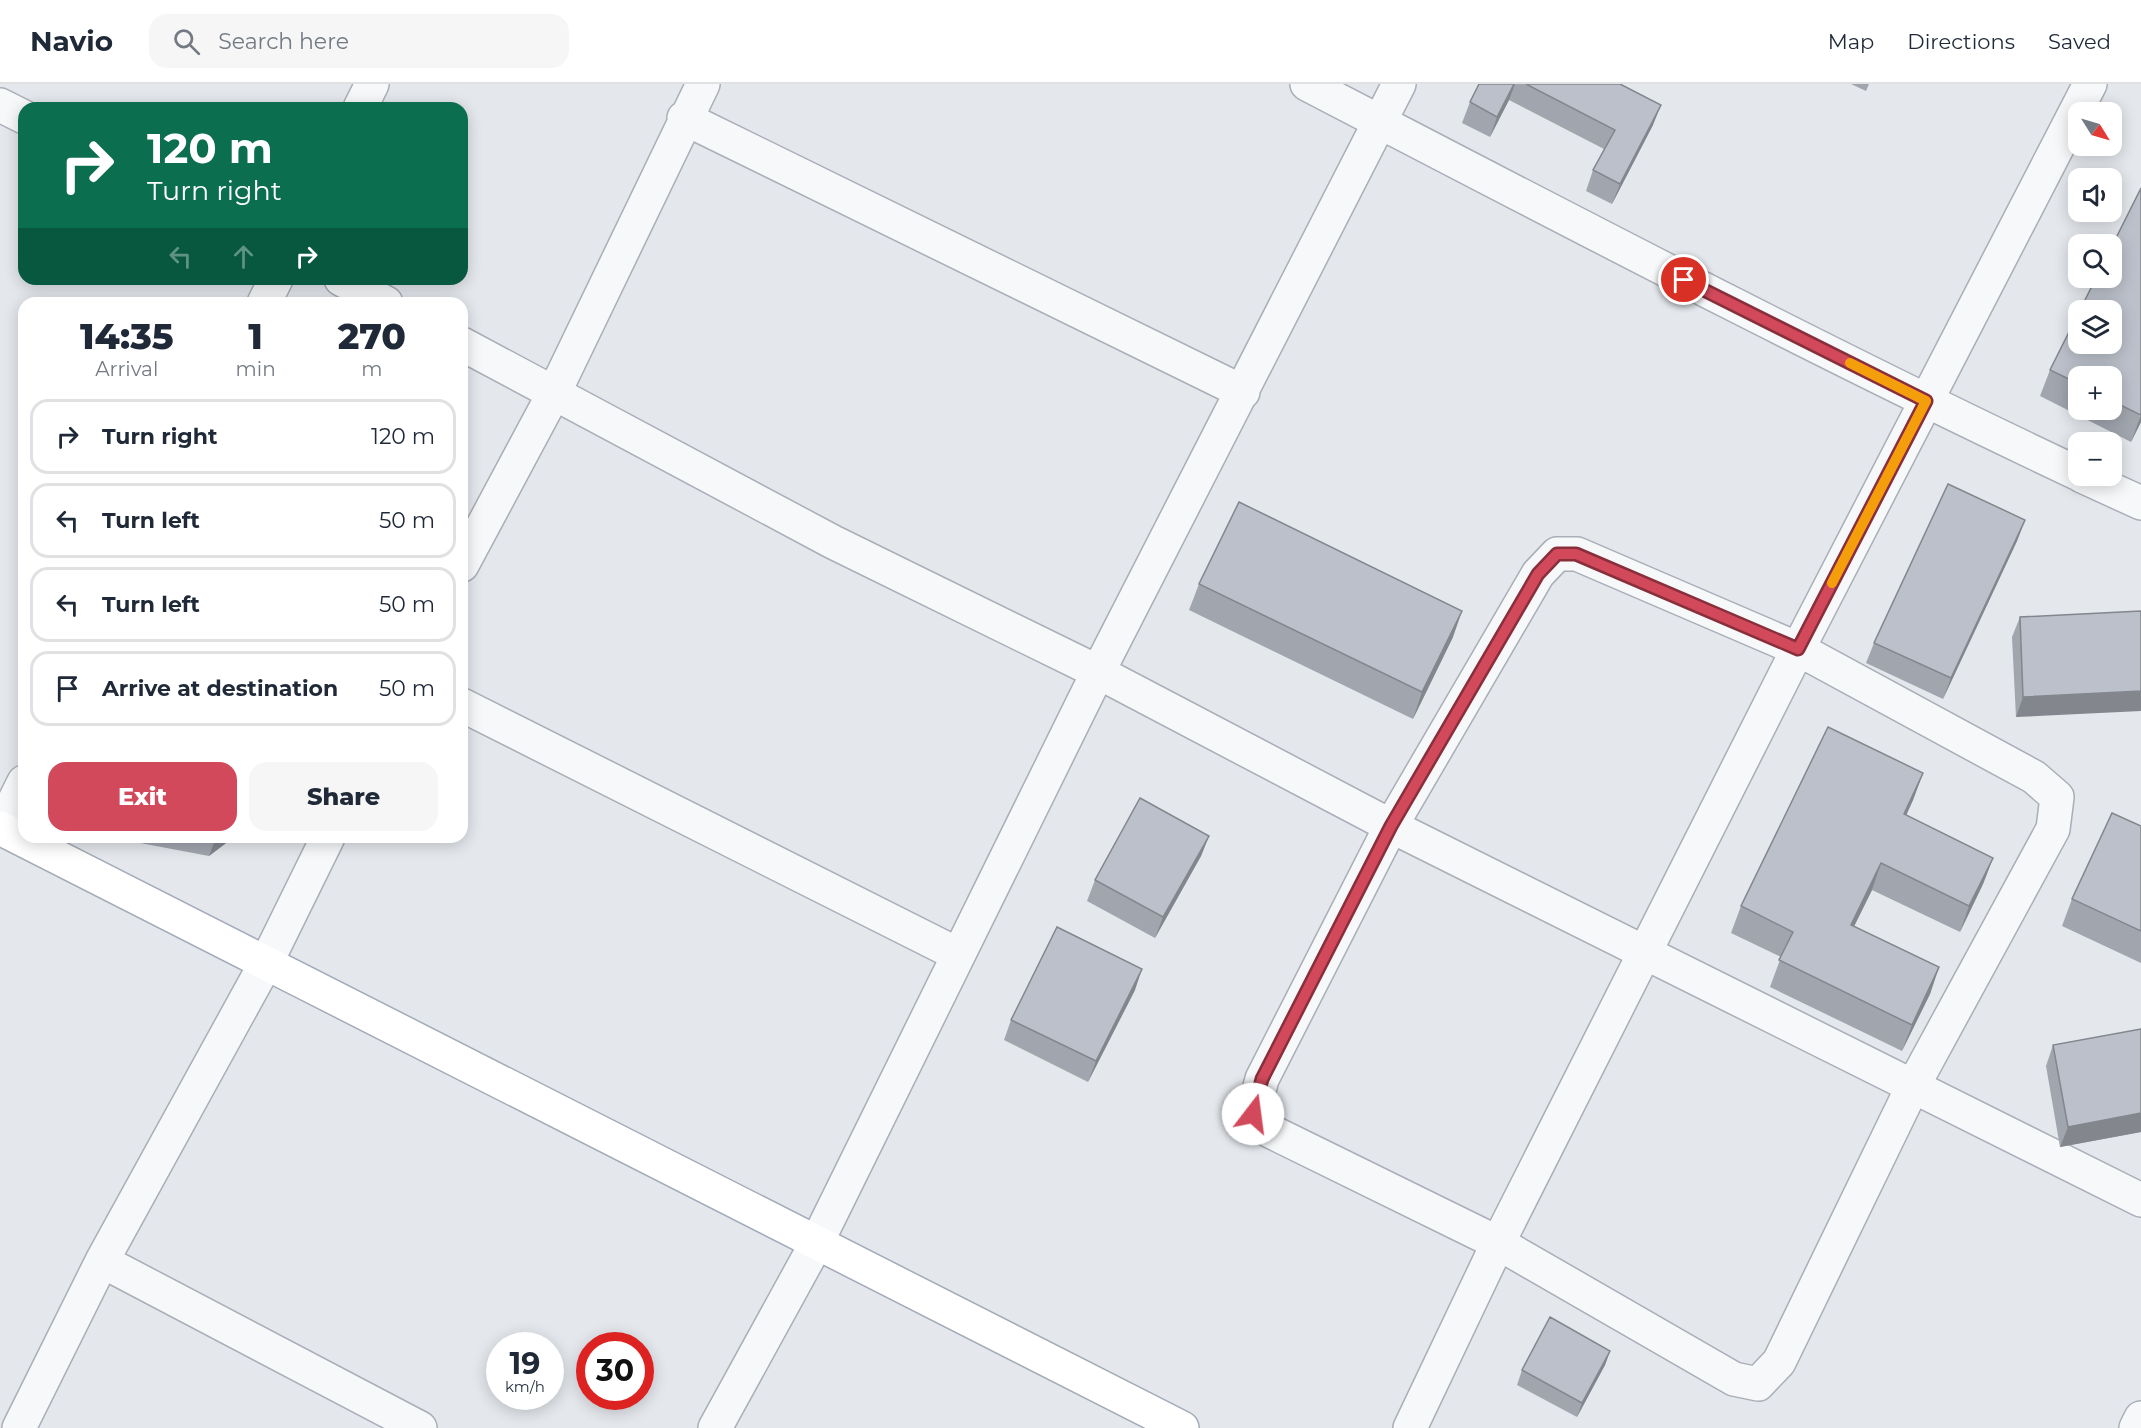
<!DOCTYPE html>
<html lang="en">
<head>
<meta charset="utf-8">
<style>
	:root { --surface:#fff; --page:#f6f6f7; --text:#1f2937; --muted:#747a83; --line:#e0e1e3; --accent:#d1495b }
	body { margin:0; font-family:Montserrat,sans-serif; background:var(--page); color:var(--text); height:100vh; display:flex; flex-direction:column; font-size:22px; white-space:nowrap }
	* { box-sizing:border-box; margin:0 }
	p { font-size:20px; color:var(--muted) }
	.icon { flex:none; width:33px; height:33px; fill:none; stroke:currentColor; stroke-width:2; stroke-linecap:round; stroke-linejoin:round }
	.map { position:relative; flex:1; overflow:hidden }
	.details { position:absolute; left:18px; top:213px; width:450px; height:546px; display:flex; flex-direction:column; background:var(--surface); border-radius:18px; box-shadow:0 3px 15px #0003 }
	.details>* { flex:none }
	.hud { position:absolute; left:18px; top:18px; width:450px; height:183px; border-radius:18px; box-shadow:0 3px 15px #0003; background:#0b6e4f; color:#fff; overflow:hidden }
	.needle { width:39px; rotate:127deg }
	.tools { position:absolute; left:2068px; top:18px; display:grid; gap:12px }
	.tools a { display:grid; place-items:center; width:54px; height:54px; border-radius:12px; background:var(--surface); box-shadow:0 3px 15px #0003; font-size:30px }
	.speed { position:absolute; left:486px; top:1248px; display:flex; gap:12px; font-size:30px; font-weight:700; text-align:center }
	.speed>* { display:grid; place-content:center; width:78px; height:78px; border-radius:50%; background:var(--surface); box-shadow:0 3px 15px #0003; line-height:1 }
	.speed small { font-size:15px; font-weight:400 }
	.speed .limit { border:9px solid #d22; background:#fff; color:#111 }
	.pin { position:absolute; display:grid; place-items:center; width:51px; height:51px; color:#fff; margin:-26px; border:3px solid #fff; border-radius:50%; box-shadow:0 2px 6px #0007 }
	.me { position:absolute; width:66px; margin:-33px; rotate:15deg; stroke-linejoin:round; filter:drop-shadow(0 0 4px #0008) }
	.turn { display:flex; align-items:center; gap:21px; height:126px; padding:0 30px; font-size:27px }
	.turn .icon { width:78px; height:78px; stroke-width:2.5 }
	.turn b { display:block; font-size:42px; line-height:51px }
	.lanes { display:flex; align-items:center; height:57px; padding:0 30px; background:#0003; justify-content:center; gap:30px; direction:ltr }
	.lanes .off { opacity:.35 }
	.eta { display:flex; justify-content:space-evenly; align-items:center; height:102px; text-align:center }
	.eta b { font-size:36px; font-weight:800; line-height:42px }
	.button { display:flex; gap:12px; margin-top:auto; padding:12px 30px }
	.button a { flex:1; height:69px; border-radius:18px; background:var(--accent); color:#fff; font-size:24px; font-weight:800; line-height:69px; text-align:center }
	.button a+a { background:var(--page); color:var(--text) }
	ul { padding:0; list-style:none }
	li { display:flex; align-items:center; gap:18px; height:75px; margin:0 12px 9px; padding:0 18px; border:3px solid var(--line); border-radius:18px }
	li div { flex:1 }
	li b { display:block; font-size:22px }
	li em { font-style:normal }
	header { display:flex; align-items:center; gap:36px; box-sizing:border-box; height:84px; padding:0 30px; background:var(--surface); border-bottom:2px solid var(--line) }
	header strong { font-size:28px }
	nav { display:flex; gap:33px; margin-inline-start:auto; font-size:21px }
	.search { width:420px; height:54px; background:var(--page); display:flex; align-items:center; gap:15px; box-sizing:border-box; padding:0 21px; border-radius:18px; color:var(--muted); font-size:22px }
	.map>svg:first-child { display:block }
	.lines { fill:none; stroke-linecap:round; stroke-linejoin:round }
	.minor-casing { stroke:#a9aeb7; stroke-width:36 }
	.tertiary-casing { stroke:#a9aeb7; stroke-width:36 }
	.primary-casing { stroke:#a3abb8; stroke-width:36 }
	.minor { stroke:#f7f8fa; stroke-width:33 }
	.tertiary { stroke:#f7f8fa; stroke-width:33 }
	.primary { stroke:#fff; stroke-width:33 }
	.wall { fill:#a1a5ae; fill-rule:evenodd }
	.shaded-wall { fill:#83868d }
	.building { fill:#bbc0ca; stroke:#83868d; stroke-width:1.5 }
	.route-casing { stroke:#882f3b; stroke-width:15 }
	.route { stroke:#d1495b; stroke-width:10 }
	.slow { stroke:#f59e0b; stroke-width:10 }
</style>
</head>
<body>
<header>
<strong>Navio</strong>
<div class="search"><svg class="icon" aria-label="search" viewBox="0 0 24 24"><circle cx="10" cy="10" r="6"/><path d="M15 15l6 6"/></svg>Search here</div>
<nav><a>Map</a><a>Directions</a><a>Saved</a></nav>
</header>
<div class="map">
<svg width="2141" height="1344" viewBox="0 0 2141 1344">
	<rect width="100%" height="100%" fill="#e4e7ec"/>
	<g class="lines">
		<g class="minor-casing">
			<path id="minor" d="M1307,0C1563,133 1818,267 2079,390
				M0,21L24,33
				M360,24L372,0
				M684,34L1243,308
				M341,195L386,219
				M264,219L276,195
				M462,260L833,458L1098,588L1391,742L2141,1116
				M2082,392L2141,419
				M1557,470H1577L1798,565L2034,693L2057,713L2053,745L1912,1004L1779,1278L1758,1300L1734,1295L1498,1159L1270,1047L1253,1030L1262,995L1391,742L1538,490Z
				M462,481L554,309L703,0
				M462,621L957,870
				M1,744L24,698
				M102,1177L420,1344
				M19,1344L102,1177L267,877L328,753
				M715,1344L816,1160L1098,588L1399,0
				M2136,1344L2141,1334"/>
		</g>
		<g class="tertiary-casing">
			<path id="tertiary" d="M1410,1344L1498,1159L1798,565L2090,0"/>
		</g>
		<g class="primary-casing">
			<path id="primary" d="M0,744L1182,1344"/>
		</g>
		<use href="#minor" class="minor"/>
		<use href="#tertiary" class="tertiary"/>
		<use href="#primary" class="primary"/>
	</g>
	<path class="wall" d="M1479,0H1620L1653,41L1612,120L1586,107L1593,86L1604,65L1509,16L1490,53L1462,39L1470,18Z
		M1851,0H1869L1866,7Z
		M2141,104V338L2131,358L2040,312L2050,286ZM2079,292H2112V326H2079Z
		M2025,436L2017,457L1943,615L1866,579L1874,559Z
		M1199,500L1453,553L1413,635L1189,526Z
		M2141,527L2016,633L2012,553L2020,533Z
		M1923,689L1913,716L1906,732L1993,774L1983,800L1960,848L1872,806L1854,842L1939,883L1930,910L1902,967L1770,903L1781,873L1731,849L1741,822Z
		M2141,742V879L2062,842L2072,815Z
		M1209,752L1201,772L1155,854L1087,817L1095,796Z
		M142,753H234L209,772L140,759Z
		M1135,906L1088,998L1004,956L1011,936Z
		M2141,945V1048L2060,1063L2046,982L2053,961Z
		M1610,1267L1605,1281L1577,1333L1517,1301L1522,1286Z"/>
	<path class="shaded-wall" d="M1514,0H1515L1509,16L1490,53L1497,33Z
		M1661,21L1653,41L1612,120L1620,100Z
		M2141,331V338L2131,358Z
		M2025,436L2017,457L1943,615L1951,594Z
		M1462,527L1453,553L1413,635L1422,608Z
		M2141,607V627L2016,633L2023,613Z
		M1923,689L1913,716L1894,757L1904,730Z
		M1209,752L1201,772L1155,854L1163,833Z
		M216,753H234L209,772Z
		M1993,774L1983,800L1960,848L1969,822Z
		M1881,779L1872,806L1842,867L1851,841Z
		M1939,883L1930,910L1902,967L1912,941Z
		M1142,885L1135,906L1088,998L1096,977Z
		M2141,1029V1048L2060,1063L2068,1043Z
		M1610,1267L1605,1281L1577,1333L1582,1319Z"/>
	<path class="building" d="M1479,0H1514L1497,33L1470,18Z
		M1526,0H1620L1661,21L1620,100L1593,86L1615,46Z
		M2141,104V331L2112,317V292H2079V300L2050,286L2079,228V260H2112V226H2080L2096,194H2112V162Z
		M1948,400L2025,436L1951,594L1874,559Z
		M1239,418L1462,527L1422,608L1199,500Z
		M2141,527V607L2023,613L2020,533Z
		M1828,643L1923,689L1904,730L1993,774L1969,822L1881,779L1851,841L1939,883L1912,941L1779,876L1793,848L1741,822Z
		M1140,714L1209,752L1163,833L1095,796Z
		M2112,729L2141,742V847L2072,815Z
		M1057,843L1142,885L1096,977L1011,936Z
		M2141,945V1029L2068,1043L2053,961Z
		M1550,1233L1610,1267L1582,1319L1522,1286Z"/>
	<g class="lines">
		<g class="route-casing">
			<path id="route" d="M1253,1030L1262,995L1391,742L1538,490L1557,470H1576L1798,565L1926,317L1684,196"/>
		</g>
		<use href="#route" class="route"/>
		<path class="slow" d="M1832,499L1926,317L1850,279"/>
	</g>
</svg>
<div class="tools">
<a><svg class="needle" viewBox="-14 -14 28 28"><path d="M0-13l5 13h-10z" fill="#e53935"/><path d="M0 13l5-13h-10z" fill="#747a83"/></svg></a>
<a><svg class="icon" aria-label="sound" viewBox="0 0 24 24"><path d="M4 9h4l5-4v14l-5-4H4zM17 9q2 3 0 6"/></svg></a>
<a><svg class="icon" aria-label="search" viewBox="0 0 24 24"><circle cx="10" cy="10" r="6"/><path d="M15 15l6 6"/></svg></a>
<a><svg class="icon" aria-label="layers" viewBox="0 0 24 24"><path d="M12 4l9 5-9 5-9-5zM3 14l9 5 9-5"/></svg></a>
<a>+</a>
<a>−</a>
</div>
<div class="speed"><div>19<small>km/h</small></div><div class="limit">30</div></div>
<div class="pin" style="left:1684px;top:196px;background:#d93025"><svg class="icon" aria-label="arrive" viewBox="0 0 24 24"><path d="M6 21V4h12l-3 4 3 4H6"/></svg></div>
<svg class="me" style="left:1253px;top:1030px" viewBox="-20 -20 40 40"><circle r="19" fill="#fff"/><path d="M0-13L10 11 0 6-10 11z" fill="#d1495b"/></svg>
<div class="hud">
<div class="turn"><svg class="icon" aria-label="right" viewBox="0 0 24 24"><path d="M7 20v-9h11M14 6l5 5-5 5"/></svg><div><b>120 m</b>Turn right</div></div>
<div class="lanes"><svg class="icon off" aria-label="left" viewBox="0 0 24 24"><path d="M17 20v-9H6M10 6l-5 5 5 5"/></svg><svg class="icon off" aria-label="ahead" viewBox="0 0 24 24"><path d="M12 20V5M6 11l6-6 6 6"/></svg><svg class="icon" aria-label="right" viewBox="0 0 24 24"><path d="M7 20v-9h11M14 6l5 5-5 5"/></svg></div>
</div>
<section class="details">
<div class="eta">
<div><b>14:35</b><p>Arrival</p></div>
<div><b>1</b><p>min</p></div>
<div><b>270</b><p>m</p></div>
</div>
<ul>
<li><svg class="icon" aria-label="right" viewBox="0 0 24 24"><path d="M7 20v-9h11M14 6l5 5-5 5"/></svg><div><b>Turn right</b></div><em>120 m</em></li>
<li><svg class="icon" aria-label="left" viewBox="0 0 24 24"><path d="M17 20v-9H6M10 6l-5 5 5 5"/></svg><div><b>Turn left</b></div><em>50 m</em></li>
<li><svg class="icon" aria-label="left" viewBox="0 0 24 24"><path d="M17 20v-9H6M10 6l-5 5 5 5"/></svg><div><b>Turn left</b></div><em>50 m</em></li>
<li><svg class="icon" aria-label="arrive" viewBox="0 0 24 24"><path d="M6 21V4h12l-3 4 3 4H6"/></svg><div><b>Arrive at destination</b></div><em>50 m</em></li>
</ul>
<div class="button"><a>Exit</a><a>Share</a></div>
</section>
</div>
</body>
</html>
